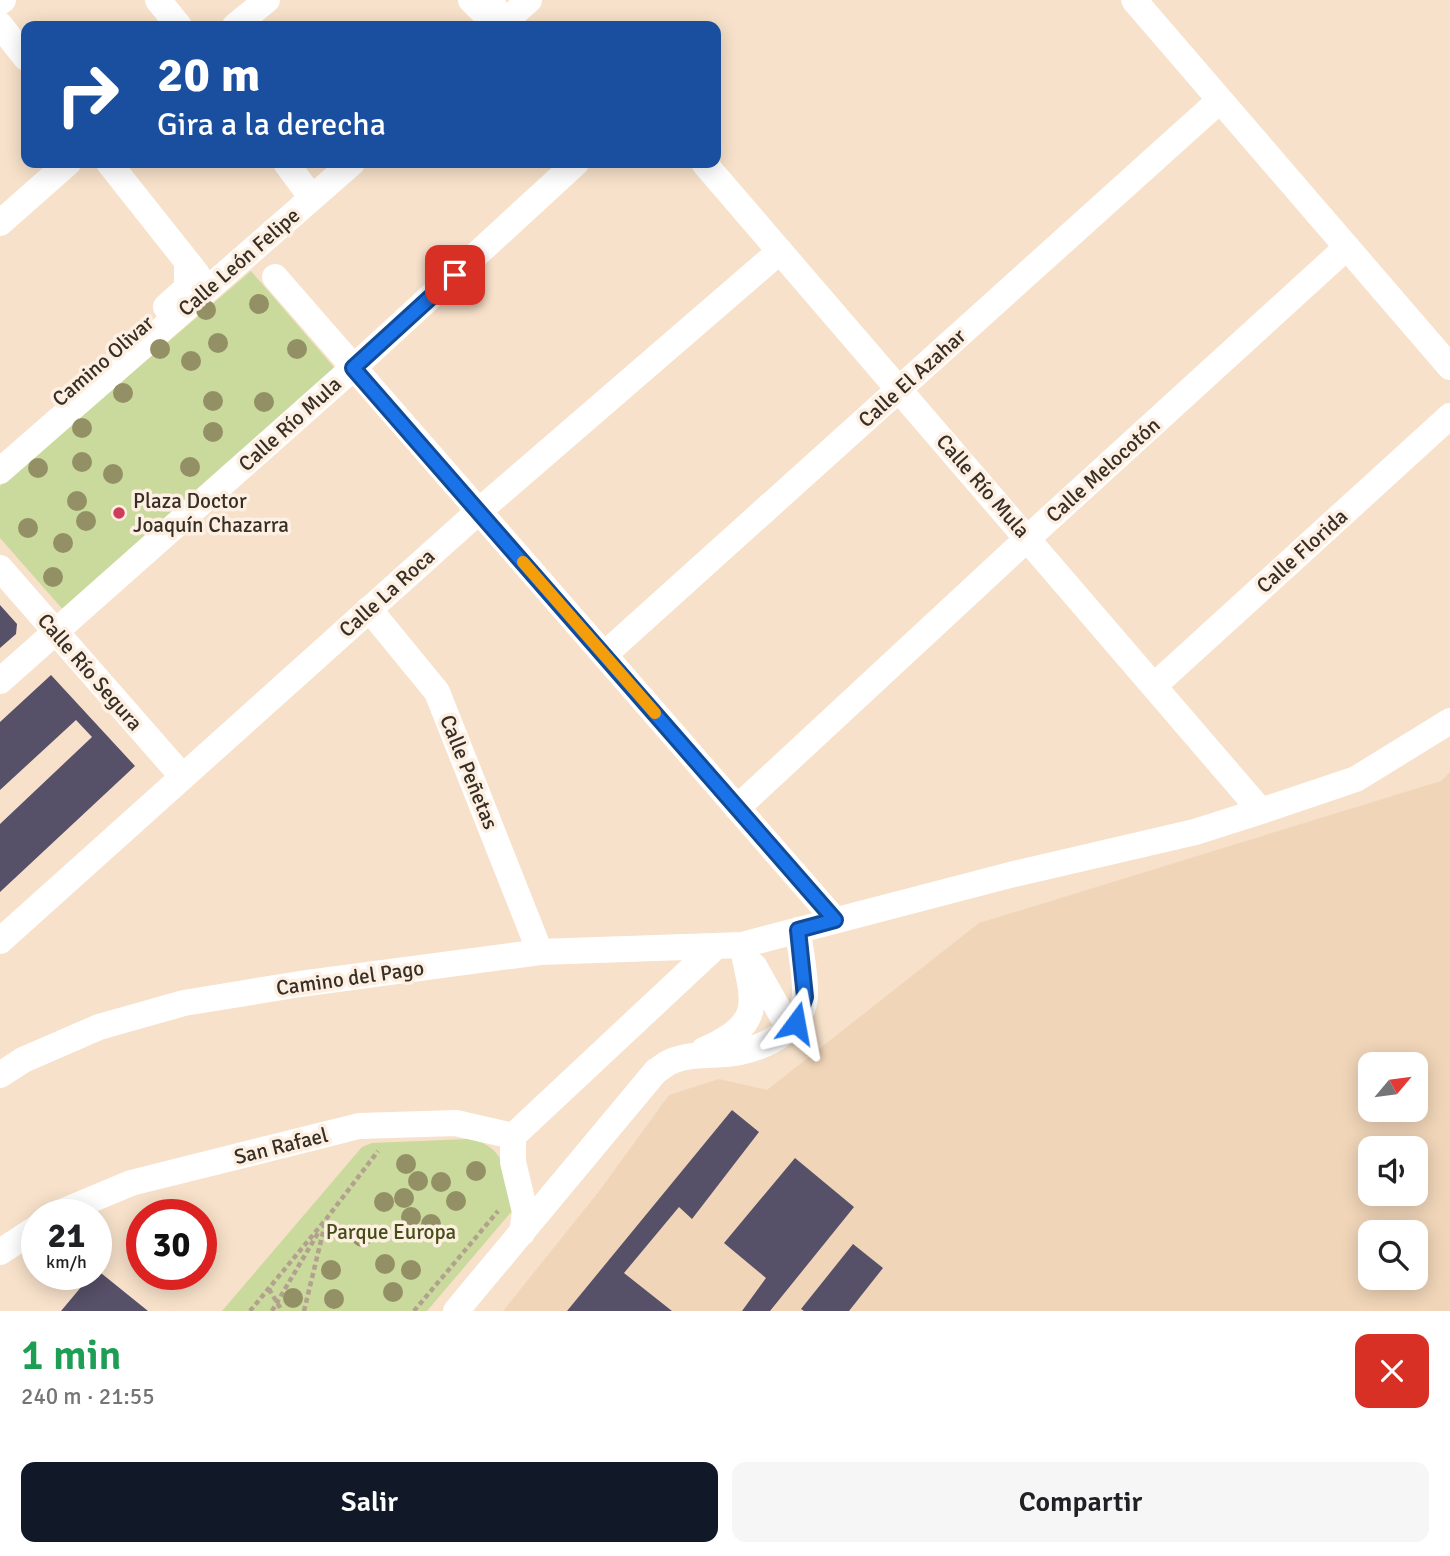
<!DOCTYPE html>
<html lang="es">
<head>
<meta charset="utf-8">
<style>
	:root { --surface:#fff; --page:#f6f6f6; --text:#202124; --muted:#757577; --accent:#111827 }
	body { margin:0; font-family:Signika,sans-serif; background:var(--page); color:var(--text); height:100vh; display:flex; flex-direction:column; font-size:26px; white-space:nowrap }
	* { box-sizing:border-box; margin:0 }
	p { font-size:23px; color:var(--muted) }
	.icon { flex:none; width:38px; height:38px; fill:none; stroke:currentColor; stroke-width:2; stroke-linecap:round; stroke-linejoin:round }
	.map { position:relative; height:1311px; overflow:hidden }
	.details { display:flex; flex-direction:column; background:var(--surface); flex:1 }
	.details>* { flex:none }
	.guide { position:absolute; left:21px; top:21px; width:700px; height:147px; border-radius:14px; box-shadow:0 4px 18px #0003; background:#1a4fa0; color:#fff; overflow:hidden }
	.needle { width:46px; rotate:61deg }
	.controls { position:absolute; left:1358px; top:1052px; display:grid; gap:14px }
	.controls a { display:grid; place-items:center; width:70px; height:70px; border-radius:14px; background:var(--surface); box-shadow:0 4px 18px #0003; font-size:35px }
	.speed { position:absolute; left:21px; top:1199px; display:flex; gap:14px; font-size:35px; font-weight:700; text-align:center }
	.speed>* { display:grid; place-content:center; width:91px; height:91px; border-radius:50%; background:var(--surface); box-shadow:0 4px 18px #0003; line-height:1 }
	.speed small { font-size:18px; font-weight:400 }
	.speed .limit { border:10px solid #d22; background:#fff; color:#111 }
	.pin { position:absolute; display:grid; place-items:center; width:60px; height:60px; color:#fff; margin:-30px; border-radius:14px; box-shadow:0 4px 10px #0006 }
	.me { position:absolute; width:77px; margin:-38px; rotate:13deg; stroke-linejoin:round; filter:drop-shadow(0 0 5px #0008) }
	.turn { display:flex; align-items:center; gap:24px; height:147px; padding:0 21px; font-size:32px }
	.turn .icon { width:91px; height:91px; stroke-width:2.5 }
	.turn b { display:block; font-size:49px; line-height:60px }
	.round { display:grid; place-items:center; flex:none; width:74px; height:74px; border-radius:14px; background:var(--page) }
	.summary { display:flex; align-items:center; justify-content:space-between; height:119px; padding:0 21px }
	h1 { font-size:42px; font-weight:600; line-height:52px; color:#1e9e55 }
	.cta { display:flex; gap:14px; margin-top:auto; padding:14px 21px }
	.cta a { flex:1; height:80px; border-radius:14px; background:var(--accent); color:#fff; font-size:28px; font-weight:600; line-height:80px; text-align:center }
	.cta a+a { background:var(--page); color:var(--text) }
	.map>svg:first-child { display:block }
	.built { fill:#f0d5b8; fill-rule:evenodd }
	.green { fill:#cad99c }
	.building { fill:#565068 }
	.lines { fill:none; stroke-linecap:round; stroke-linejoin:round }
	.path { stroke:#b2a18f; stroke-width:4.5; stroke-dasharray:5 3.5; stroke-linecap:butt }
	.street { stroke:#fff; stroke-width:26 }
	.tree { fill:#949066 }
	.route-casing { stroke:#114b97; stroke-width:18 }
	.route { stroke:#1a73e8; stroke-width:12 }
	.slow { stroke:#f59e0b; stroke-width:12 }
	.poi-dot { fill:#ce3e5a; stroke:#fdf0e2; stroke-width:2.5 }
	.labels { text-anchor:middle; dominant-baseline:central; stroke-width:7; stroke-linejoin:round; paint-order:stroke }
	.street-label { font-size:21px; fill:#372e25; stroke:#fdf0e2 }
	.poi-label { font-size:21px; fill:#372e25; stroke:#fdf0e2; text-anchor:start }
	.park-label { font-size:21px; fill:#434d15; stroke:#fdf0e2 }
</style>
</head>
<body>
<div class="map">
<svg width="1450" height="1311" viewBox="0 0 1450 1311">
	<rect width="100%" height="100%" fill="#f7e1ca"/>
	<path class="built" d="M1450,772V1311H503L600,1190L669,1095L719,1079L767,1090L979,923L1441,781ZM1370,1064H1416V1110H1370ZM1370,1148H1416V1194H1370ZM1370,1232H1416V1278H1370Z"/>
	<path class="green" d="M251,271L338,372L66,613L0,538V486Z
		M468,1139C507,1144 509,1180 512,1211L427,1311H222L362,1147L372,1143Z"/>
	<path class="building" d="M0,605L17,624L16,634L0,648Z
		M51,675L135,766L0,892V824L92,737L76,720L0,790V722Z
		M732,1110L759,1132L692,1219L679,1207L624,1273L672,1311H567Z
		M795,1158L854,1207L770,1311H742L766,1278L724,1243Z
		M853,1244L883,1268L849,1311H804L801,1309Z
		M96,1269L148,1311H61L92,1274H96Z"/>
	<g class="lines">
		<path class="path" d="M269,1289L282,1311
			M250,1311L327,1218L378,1151
			M272,1311L318,1233
			M304,1311L326,1220
			M414,1311L498,1211"/>
		<path class="street" d="M158,0L179,26
			M471,0L481,10L493,0
			M1134,0L1450,367
			M0,2L3,0
			M0,25L26,58
			M235,26L267,0
			M500,26L529,0
			M109,163L197,274
			M286,163L312,198
			M704,163L1261,811
			M0,223L68,163
			M275,277L835,920
			M166,307L187,288V262
			M0,471L352,163
			M0,568L182,776
			M369,609L437,692L540,952
			M604,655L1220,100
			M0,681L353,368L576,163
			M1155,685L1450,416
			M737,808L1028,538L1347,247
			M0,941L479,511L780,251
			M754,966L789,1028
			M704,1050C766,1023 754,1002 742,945
			M0,1075L23,1060L99,1027L184,1003L300,984L540,952L742,945L1010,875L1195,832L1261,811L1356,779L1450,721
			M57,1214L131,1183L359,1126L456,1123L513,1136
			M522,1233L525,1212L513,1162V1136L714,948
			M0,1252L37,1228
			M456,1311L656,1071C660,1069 665,1064 670,1062C691,1052 717,1057 740,1052C769,1046 803,1028 805,995C806,974 800,951 798,930"/>
	</g>
	<g class="tree">
		<circle cx="259" cy="304" r="10"/>
		<circle cx="206" cy="310" r="10"/>
		<circle cx="218" cy="343" r="10"/>
		<circle cx="160" cy="349" r="10"/>
		<circle cx="297" cy="349" r="10"/>
		<circle cx="191" cy="361" r="10"/>
		<circle cx="123" cy="393" r="10"/>
		<circle cx="213" cy="401" r="10"/>
		<circle cx="264" cy="402" r="10"/>
		<circle cx="82" cy="428" r="10"/>
		<circle cx="213" cy="432" r="10"/>
		<circle cx="82" cy="462" r="10"/>
		<circle cx="190" cy="467" r="10"/>
		<circle cx="38" cy="468" r="10"/>
		<circle cx="113" cy="474" r="10"/>
		<circle cx="77" cy="501" r="10"/>
		<circle cx="86" cy="521" r="10"/>
		<circle cx="28" cy="528" r="10"/>
		<circle cx="63" cy="543" r="10"/>
		<circle cx="53" cy="577" r="10"/>
		<circle cx="406" cy="1164" r="10"/>
		<circle cx="476" cy="1171" r="10"/>
		<circle cx="418" cy="1181" r="10"/>
		<circle cx="441" cy="1182" r="10"/>
		<circle cx="404" cy="1198" r="10"/>
		<circle cx="456" cy="1201" r="10"/>
		<circle cx="384" cy="1202" r="10"/>
		<circle cx="411" cy="1217" r="10"/>
		<circle cx="431" cy="1224" r="10"/>
		<circle cx="362" cy="1237" r="10"/>
		<circle cx="385" cy="1264" r="10"/>
		<circle cx="331" cy="1270" r="10"/>
		<circle cx="411" cy="1270" r="10"/>
		<circle cx="393" cy="1292" r="10"/>
		<circle cx="293" cy="1298" r="10"/>
		<circle cx="334" cy="1299" r="10"/>
	</g>
	<g class="lines">
		<g class="route-casing">
			<path id="route" d="M455,275L353,368L835,920L798,930L805,997L796,1023"/>
		</g>
		<use href="#route" class="route"/>
		<path class="slow" d="M523,562L655,713"/>
	</g>
	<circle class="poi-dot" cx="119" cy="513" r="7"/>
	<g class="labels">
		<g class="street-label">
			<text transform="translate(239 262) rotate(-41)">Calle León Felipe</text>
			<text transform="translate(103 361) rotate(-41)">Camino Olivar</text>
			<text transform="translate(912 378) rotate(-42)">Calle El Azahar</text>
			<text transform="translate(290 424) rotate(-42)">Calle Río Mula</text>
			<text transform="translate(1103 470) rotate(-42)">Calle Melocotón</text>
			<text transform="translate(983 486) rotate(49)">Calle Río Mula</text>
			<text transform="translate(1302 551) rotate(-42)">Calle Florida</text>
			<text transform="translate(387 593) rotate(-42)">Calle La Roca</text>
			<text transform="translate(90 672) rotate(49)">Calle Río Segura</text>
			<text transform="translate(469 772) rotate(68)">Calle Peñetas</text>
			<text transform="translate(350 978) rotate(-8)">Camino del Pago</text>
			<text transform="translate(281 1146) rotate(-14)">San Rafael</text>
		</g>
		<g class="poi-label">
			<text x="133" y="501">Plaza Doctor<tspan x="133" dy="24">Joaquín Chazarra</tspan></text>
		</g>
		<g class="park-label">
			<text x="391" y="1232">Parque Europa</text>
		</g>
	</g>
</svg>
<div class="controls">
<a><svg class="needle" viewBox="-14 -14 28 28"><path d="M0-13l5 13h-10z" fill="#e53935"/><path d="M0 13l5-13h-10z" fill="#757577"/></svg></a>
<a><svg class="icon" aria-label="sound" viewBox="0 0 24 24"><path d="M4 9h4l5-4v14l-5-4H4zM17 9q2 3 0 6"/></svg></a>
<a><svg class="icon" aria-label="search" viewBox="0 0 24 24"><circle cx="10" cy="10" r="6"/><path d="M15 15l6 6"/></svg></a>
</div>
<div class="speed"><div>21<small>km/h</small></div><div class="limit">30</div></div>
<div class="pin" style="left:455px;top:275px;background:#d93025"><svg class="icon" aria-label="arrive" viewBox="0 0 24 24"><path d="M6 21V4h12l-3 4 3 4H6"/></svg></div>
<svg class="me" style="left:796px;top:1023px" viewBox="-20 -20 40 40"><path d="M0-17L14 15 0 8-14 15z" fill="#1a73e8" stroke="#fff" stroke-width="4"/></svg>
<div class="guide">
<div class="turn"><svg class="icon" aria-label="right" viewBox="0 0 24 24"><path d="M7 20v-9h11M14 6l5 5-5 5"/></svg><div><b>20 m</b>Gira a la derecha</div></div>
</div>
</div>
<section class="details">
<div class="summary"><div><h1>1 min</h1><p>240 m · 21:55</p></div><a class="round" style="background:#d93025;color:#fff"><svg class="icon" aria-label="close" viewBox="0 0 24 24"><path d="M6 6l12 12M18 6L6 18"/></svg></a></div>
<div class="cta"><a>Salir</a><a>Compartir</a></div>
</section>
</body>
</html>
